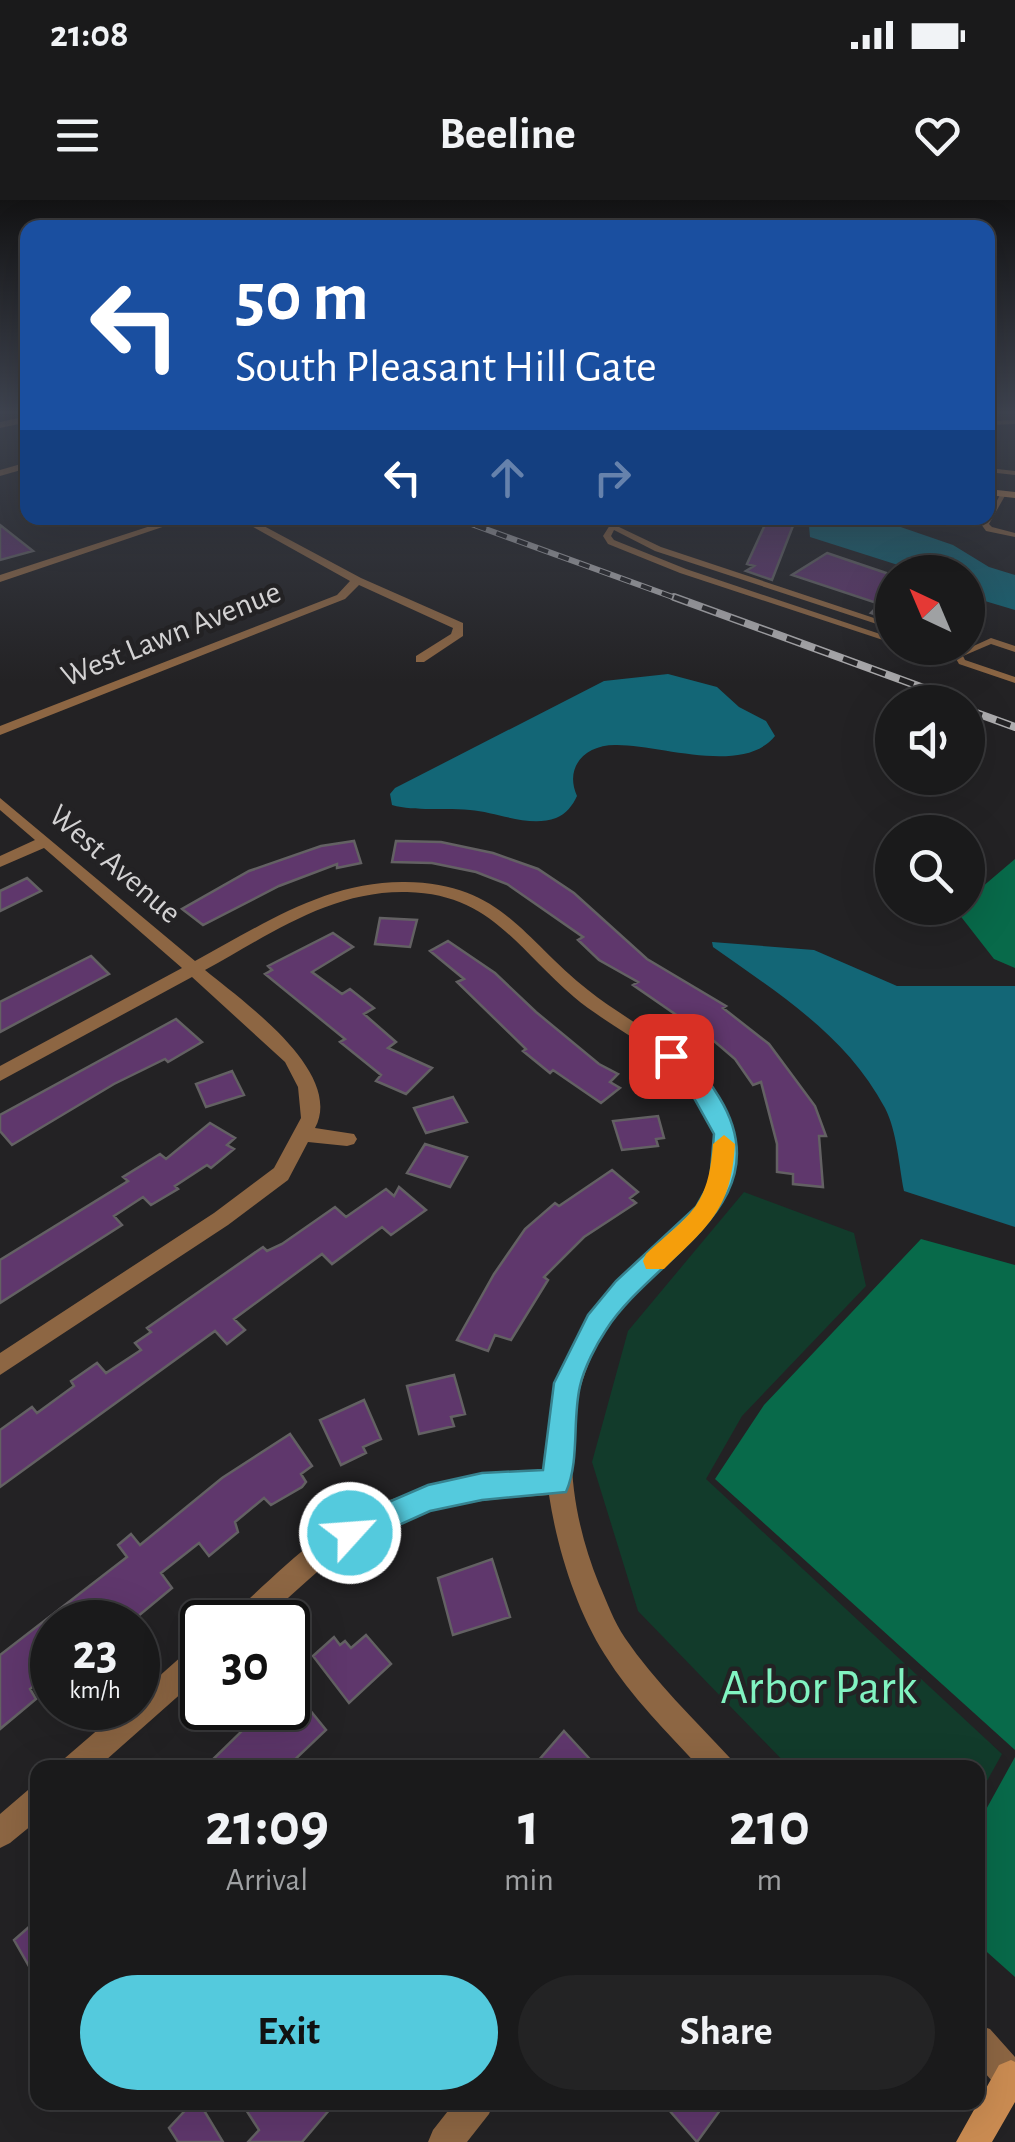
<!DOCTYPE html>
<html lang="en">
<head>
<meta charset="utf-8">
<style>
	:root { --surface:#1a1a1b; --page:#232324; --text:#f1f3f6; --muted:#9fa1a3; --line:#38383a; --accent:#54cadd }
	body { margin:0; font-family:"Alegreya Sans",sans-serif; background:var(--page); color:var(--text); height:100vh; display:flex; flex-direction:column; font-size:38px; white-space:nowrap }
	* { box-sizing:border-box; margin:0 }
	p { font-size:32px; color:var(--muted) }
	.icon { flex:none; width:55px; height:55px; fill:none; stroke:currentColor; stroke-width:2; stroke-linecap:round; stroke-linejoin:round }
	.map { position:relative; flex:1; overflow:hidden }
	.drawer { position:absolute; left:30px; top:1560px; width:955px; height:350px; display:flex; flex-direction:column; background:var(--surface); border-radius:20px; box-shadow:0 10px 40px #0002,0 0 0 2px var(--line) }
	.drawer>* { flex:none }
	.guide { position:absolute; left:20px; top:20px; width:975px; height:305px; border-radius:20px; box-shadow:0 10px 40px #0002,0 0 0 2px var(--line); background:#1a4fa0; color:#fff; overflow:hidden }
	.needle { width:65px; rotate:316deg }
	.controls { position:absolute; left:875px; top:355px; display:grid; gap:20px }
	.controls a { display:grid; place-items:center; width:110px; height:110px; border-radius:50%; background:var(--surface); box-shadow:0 10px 40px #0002,0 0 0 2px var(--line); font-size:50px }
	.speed { position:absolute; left:30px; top:1400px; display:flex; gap:20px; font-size:50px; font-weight:700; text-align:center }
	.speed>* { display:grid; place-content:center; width:130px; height:130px; border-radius:50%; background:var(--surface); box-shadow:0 10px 40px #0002,0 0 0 2px var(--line); line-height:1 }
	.speed small { font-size:25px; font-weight:400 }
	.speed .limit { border:5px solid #111; border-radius:15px; background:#fff; color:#111 }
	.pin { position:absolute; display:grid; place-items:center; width:85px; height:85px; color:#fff; margin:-42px; border-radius:20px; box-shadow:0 5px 15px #0006 }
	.me { position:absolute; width:110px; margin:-55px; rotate:64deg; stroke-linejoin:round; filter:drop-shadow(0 0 8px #0008) }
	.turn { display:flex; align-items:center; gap:35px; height:210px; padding:0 50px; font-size:45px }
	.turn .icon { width:130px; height:130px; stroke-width:2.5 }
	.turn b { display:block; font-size:70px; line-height:85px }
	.lanes { display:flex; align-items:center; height:95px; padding:0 50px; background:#0003; justify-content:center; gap:50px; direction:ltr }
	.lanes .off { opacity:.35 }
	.eta { display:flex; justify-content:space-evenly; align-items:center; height:170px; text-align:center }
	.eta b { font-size:60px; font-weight:700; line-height:70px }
	.button { display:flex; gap:20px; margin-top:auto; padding:20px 50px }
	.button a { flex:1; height:115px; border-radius:60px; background:var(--accent); color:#111; font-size:40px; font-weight:700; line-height:115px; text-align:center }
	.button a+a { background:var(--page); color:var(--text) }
	.status { display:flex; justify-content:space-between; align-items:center; height:70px; padding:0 50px; background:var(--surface); direction:ltr }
	.status svg { height:28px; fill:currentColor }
	header { display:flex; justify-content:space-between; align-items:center; height:130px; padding:0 50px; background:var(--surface); font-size:45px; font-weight:700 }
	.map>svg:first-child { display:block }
	.green { fill:#123b2b }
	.forest { fill:#086a4a }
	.water { fill:#136676 }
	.building { fill:#5f376c; stroke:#636163; stroke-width:2.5 }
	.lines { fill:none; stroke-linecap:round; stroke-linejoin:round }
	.lane { fill:#8d6643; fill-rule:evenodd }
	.street { fill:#8d6643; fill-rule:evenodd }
	.secondary { fill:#cb8c52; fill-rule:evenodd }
	.rail-far1-casing { stroke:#aeadaf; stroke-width:6 }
	.rail-casing { stroke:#aeadaf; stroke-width:8 }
	.rail-far1 { stroke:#232224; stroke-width:4; stroke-dasharray:11; stroke-linecap:butt }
	.rail { stroke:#232224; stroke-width:5; stroke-dasharray:15; stroke-linecap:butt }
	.route { fill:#54cadd; stroke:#378390; stroke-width:2.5 }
	.slow { fill:#f59e0b }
	.labels { text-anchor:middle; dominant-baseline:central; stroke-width:9; stroke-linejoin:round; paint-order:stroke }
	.far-street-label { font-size:32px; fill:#d3d2d3; stroke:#232224 }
	.near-park-label { font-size:48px; fill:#81f3c1; stroke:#232224 }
</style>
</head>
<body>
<div class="status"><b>21:08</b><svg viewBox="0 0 49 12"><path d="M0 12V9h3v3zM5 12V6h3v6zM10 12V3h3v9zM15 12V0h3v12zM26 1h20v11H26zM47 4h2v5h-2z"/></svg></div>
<header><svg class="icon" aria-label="menu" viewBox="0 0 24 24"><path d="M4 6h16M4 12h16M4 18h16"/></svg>Beeline<svg class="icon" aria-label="heart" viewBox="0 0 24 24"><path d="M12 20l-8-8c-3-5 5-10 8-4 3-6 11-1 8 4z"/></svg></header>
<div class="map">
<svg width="1015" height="1942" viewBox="0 0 1015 1942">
	<rect width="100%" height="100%" fill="#232224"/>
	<path class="green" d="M744,992L854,1033L866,1086L742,1216L706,1279L1002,1554L978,1597V1568L789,1567L638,1411L592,1262L628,1131Z"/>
	<path class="forest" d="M1015,659V768L994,759L955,709L968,708V699Z
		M921,1039L1015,1065V1550L715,1279L764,1205Z
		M1015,1557V1777L978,1744V1624Z"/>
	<path class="water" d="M819,318H888L889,323L953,345L989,367L1015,375V410L968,396V372H920L810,337L809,326Z
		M668,474L717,487L739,507L766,521L775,536C743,576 658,544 615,545C585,545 564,567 577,596C573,605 566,614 556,618C529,628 497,612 470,610C444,607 416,612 392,605L390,594L395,588L604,481Z
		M712,742L814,750L897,786H1015V1027L904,991C899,966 897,931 885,908C846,835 779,794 713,747Z"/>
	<path class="building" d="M768,318H796L772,380L746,371L754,366L747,364Z
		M0,325L33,351L0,360Z
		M827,353L892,375V420L871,413L880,404L792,375Z
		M354,641L361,663L337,668V664L279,686L203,725L182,709L249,671L321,646Z
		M396,641L441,642L493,653L538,669L574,693L647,759L726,806L723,808L769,844L815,906L826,936H819L823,987L793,984V974L777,972V944L761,882L753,885L735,859L714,841L633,785L638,782L599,760L578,740L583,737L507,684L476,672L432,663L392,662Z
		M27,678L41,691L0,711V691Z
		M380,718L417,720L410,747L375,744Z
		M333,733L353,747L312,772L342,794L350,789L374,808L364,814L396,842L388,848L432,868L406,894L376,881L381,875L340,842L345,839L265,774L272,770L268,766Z
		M448,741L495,773L536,812L599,864L618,874L610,882L620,888L601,903L553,870L550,873L523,851L526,849L457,782L464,779L430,751Z
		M91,756L109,774L0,832V802Z
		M176,819L202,842L168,862L165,859L114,884L12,945L0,931V915Z
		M232,871L244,895L206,907L196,884Z
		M453,897L467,922L426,933L414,908Z
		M658,916L664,938L656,939L658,946L622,950L613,921Z
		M210,923L235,938L227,945L234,949L211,968L207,965L175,986L178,989L151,1005L143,997L114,1016L122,1025L0,1103V1060L128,981L123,977L160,954L166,959Z
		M425,944L467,957L450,987L407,973Z
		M612,970L638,992L630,998L636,1003L584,1037L544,1077L548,1080L511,1140L495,1135L488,1151L457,1140L494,1074L525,1029L555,1003L559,1006Z
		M399,987L426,1010L391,1035L382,1027L332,1064L322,1054L234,1119L245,1130L227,1144L215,1131L0,1287V1230L32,1207L37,1213L74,1186L71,1181L97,1163L106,1173L141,1150L135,1143L151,1132L147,1128L263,1047L267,1051L282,1044L335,1007L346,1017L386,989L394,996Z
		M454,1175L465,1214L451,1217L454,1226L419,1234L407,1186Z
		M364,1200L381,1239L363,1247L366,1253L341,1265L320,1220Z
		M290,1234L312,1266L301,1274L306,1282L302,1287L271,1305L264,1298L235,1322L238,1332L209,1356L199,1343L161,1373L172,1388L131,1422H52V1471L30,1489L36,1499L0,1529V1455L127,1357L118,1345L131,1334L140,1345L222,1278Z
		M492,1359L510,1417L453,1435L438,1378Z
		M366,1435L391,1464L349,1503L313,1456L334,1437L340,1445L345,1441L351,1448Z
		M288,1483L326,1530L286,1568H204L243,1530L240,1521L255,1508H288Z
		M564,1531L598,1568H532Z
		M38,1719V1782L14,1740Z
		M193,1902H199L223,1942H178L169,1928Z
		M241,1902H336L302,1942H248L259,1930Z
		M662,1902H726L697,1942Z"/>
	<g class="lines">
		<path class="lane" d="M1015,220V224L988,225V221Z
			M988,268L1015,271V275L988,272Z
			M1001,293L1006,294L989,324L992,327L1015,333V337L986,331L981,324L988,318Z
			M626,318H635L619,327L661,347L892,424V429L655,351L614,330L611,336L614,340L686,369L892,438V443L680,373L608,344L603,336L610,325Z
			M991,438L1015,446V452L991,444L963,456L965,460L1015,477V483L959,464L954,455Z
			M905,448H935L919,454Z"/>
		<path class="street" d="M28,216V222L0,228V222Z
			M28,262V268L0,276V270Z
			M175,318H189L0,382V375Z
			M237,318H249L361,378L463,423V436L424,462H416V456L451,434L453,428L359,385L345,399L0,535V526L337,395L350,381Z
			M0,598L195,761C262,725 326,681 405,682C502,683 522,738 588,790C645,836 739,869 736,958C734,1018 672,1055 634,1094C557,1175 559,1285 599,1384C607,1402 614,1422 625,1438C655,1482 694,1519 730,1558L734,1568H700C667,1532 631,1497 605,1455C576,1409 557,1348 549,1295C486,1299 418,1305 362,1338C325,1361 294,1394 261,1422H229L233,1413C262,1388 289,1360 320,1337C386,1289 467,1277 546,1272C546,1201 568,1139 615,1085C649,1046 712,1017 716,959C722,873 627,842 574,797C517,749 491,694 407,692C331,690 269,735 205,770C241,800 345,872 315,928L354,934L357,939L354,944L347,946L308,942L288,980L228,1025L0,1175V1153L214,1013L274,968L301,918L298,887L285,862L192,777L0,881V866L182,768L44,648L0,667V656L35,640L0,610Z
			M202,1443V1475L97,1568H61L65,1558L123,1508H138V1495L192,1447Z
			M38,1586V1620L10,1643L0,1648V1614L28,1590Z
			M978,1825L990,1829L1015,1857V1892L999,1889L978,1865Z
			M455,1902H494L489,1914L467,1942H428L433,1930Z"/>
		<path class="secondary" d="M988,289L1015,292V298L988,295Z
			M1011,1860L1015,1862V1902L992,1942H956L999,1865Z"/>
		<g class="rail-far1-casing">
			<path id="rail-far1" d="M455,318L681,400"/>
		</g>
		<g class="rail-casing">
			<path id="rail" d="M674,397L962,502
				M968,510L1015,527"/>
		</g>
		<use href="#rail-far1" class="rail-far1"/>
		<use href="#rail" class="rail"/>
	</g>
	<linearGradient id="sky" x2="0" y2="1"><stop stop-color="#131314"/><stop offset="0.44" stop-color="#3f4450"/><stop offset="1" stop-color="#3f4450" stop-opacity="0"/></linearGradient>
	<rect width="1015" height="482" fill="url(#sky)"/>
	<path class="route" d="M671,849C692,855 708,879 719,897C785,1004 653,1056 606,1130C596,1145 584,1168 580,1186C572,1220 580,1260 566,1292L482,1300L430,1311L350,1347L340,1343L336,1333L340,1323L428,1285L482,1273L543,1270L554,1183L588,1115L616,1081L696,1007L710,982L714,934L684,880L661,856Z"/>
	<path class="slow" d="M724,935L735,944C731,1010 709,1025 664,1069H646L643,1061L646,1054C691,1013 708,1008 713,944Z"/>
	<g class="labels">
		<g class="far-street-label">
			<text transform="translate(171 434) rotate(-22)">West Lawn Avenue</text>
			<text transform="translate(115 664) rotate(41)">West Avenue</text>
		</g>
		<g class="near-park-label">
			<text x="819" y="1489">Arbor Park</text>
		</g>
	</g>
</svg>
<div class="controls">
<a><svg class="needle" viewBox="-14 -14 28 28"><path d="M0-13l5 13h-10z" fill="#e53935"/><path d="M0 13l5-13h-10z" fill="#9fa1a3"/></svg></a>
<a><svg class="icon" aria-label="sound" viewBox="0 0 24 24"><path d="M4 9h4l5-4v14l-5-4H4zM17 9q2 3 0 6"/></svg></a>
<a><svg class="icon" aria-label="search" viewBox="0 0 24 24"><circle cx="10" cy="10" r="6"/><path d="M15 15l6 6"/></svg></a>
</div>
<div class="speed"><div>23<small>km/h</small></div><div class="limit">30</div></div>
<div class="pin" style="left:671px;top:856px;background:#d93025"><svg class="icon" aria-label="arrive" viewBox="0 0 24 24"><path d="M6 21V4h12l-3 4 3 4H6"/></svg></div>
<svg class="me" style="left:350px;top:1333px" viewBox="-20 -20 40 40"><circle r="17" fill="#54cadd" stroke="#fff" stroke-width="3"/><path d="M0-11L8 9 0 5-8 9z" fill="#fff"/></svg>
<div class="guide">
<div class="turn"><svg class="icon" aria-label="left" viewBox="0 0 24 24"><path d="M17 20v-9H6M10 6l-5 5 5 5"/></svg><div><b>50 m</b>South Pleasant Hill Gate</div></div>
<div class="lanes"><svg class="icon" aria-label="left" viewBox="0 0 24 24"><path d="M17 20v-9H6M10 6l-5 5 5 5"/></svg><svg class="icon off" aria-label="ahead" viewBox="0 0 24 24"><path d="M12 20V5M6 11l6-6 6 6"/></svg><svg class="icon off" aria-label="right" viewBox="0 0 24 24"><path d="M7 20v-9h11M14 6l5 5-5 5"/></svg></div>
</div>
<section class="drawer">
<div class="eta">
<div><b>21:09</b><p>Arrival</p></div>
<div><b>1</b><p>min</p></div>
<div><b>210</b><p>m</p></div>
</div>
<div class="button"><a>Exit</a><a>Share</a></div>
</section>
</div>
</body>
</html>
